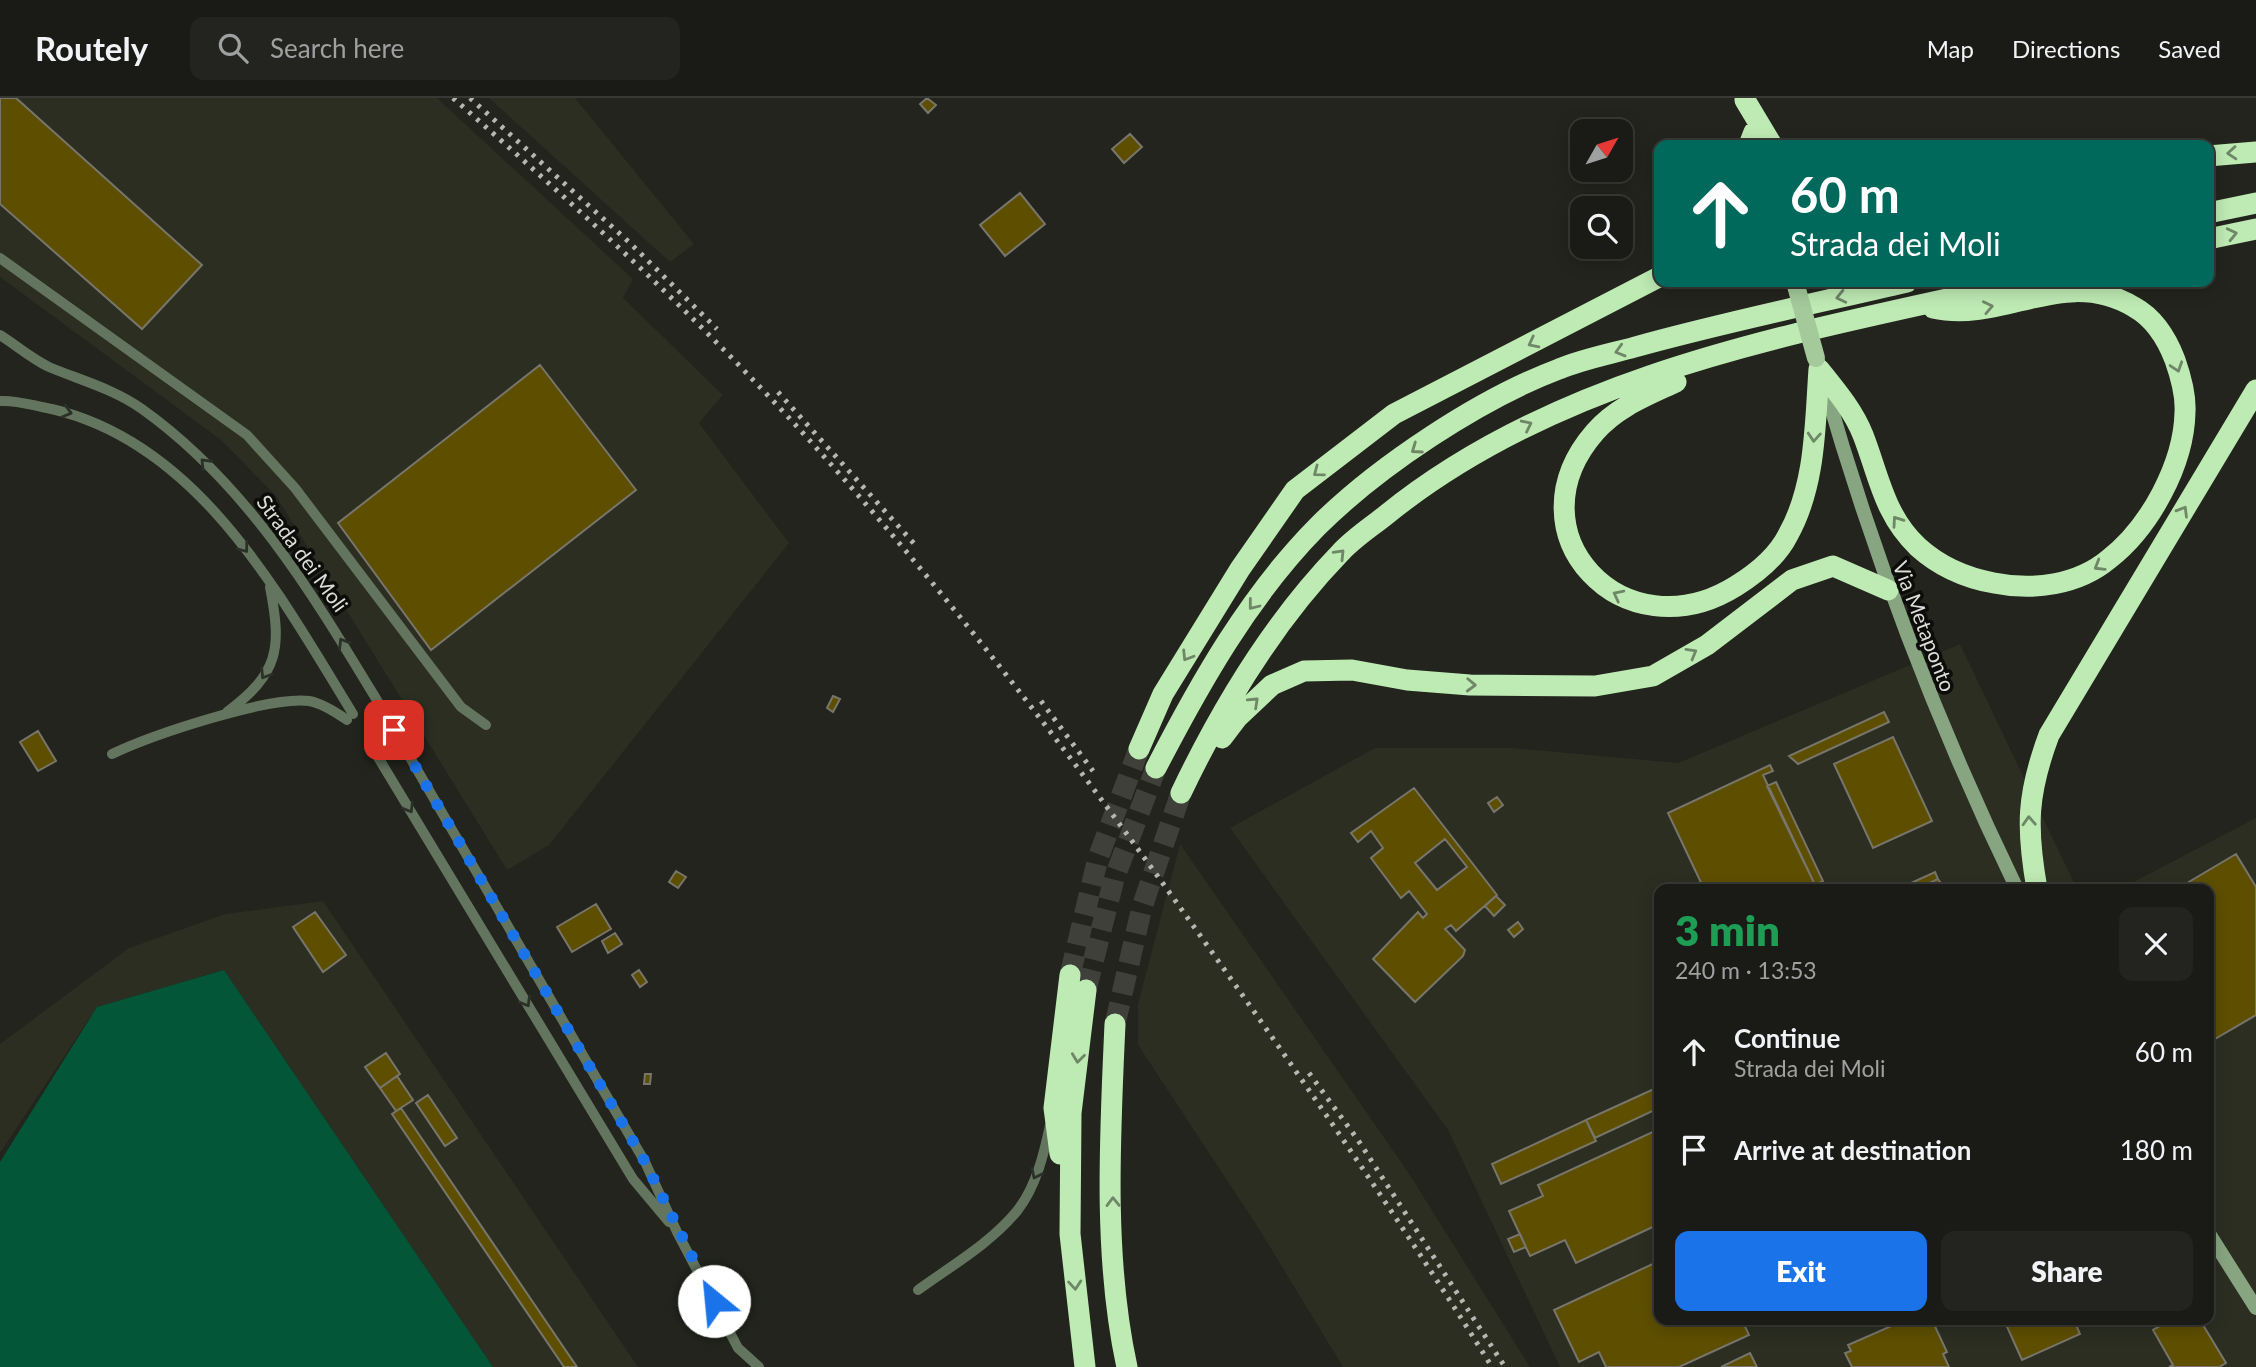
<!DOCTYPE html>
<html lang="en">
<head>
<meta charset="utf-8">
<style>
	:root { --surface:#1a1b16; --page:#23241f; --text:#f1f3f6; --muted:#9fa1a1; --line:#383935; --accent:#1a73e8 }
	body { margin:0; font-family:Lato,sans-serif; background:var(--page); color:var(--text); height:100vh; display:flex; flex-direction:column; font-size:26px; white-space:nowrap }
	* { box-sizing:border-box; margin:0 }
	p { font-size:23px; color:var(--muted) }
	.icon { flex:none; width:38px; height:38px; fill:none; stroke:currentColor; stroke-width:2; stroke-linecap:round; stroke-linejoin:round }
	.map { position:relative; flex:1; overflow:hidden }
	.drawer { position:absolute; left:1654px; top:786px; width:560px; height:441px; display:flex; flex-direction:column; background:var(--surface); border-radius:14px; box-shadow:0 4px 18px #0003,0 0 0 2px var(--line) }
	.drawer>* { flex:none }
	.hud { position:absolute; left:1654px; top:42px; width:560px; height:147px; border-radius:14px; box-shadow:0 4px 18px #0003,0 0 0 2px var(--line); background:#00695c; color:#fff; overflow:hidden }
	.needle { width:46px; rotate:51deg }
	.fabs { position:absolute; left:1570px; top:21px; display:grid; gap:14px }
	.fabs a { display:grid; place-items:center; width:63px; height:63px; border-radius:14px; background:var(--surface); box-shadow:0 4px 18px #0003,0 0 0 2px var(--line); font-size:35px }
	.pin { position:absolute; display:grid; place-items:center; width:60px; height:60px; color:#fff; margin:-30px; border-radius:14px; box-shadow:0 4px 10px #0006 }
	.me { position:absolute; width:77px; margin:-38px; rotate:332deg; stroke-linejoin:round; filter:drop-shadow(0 0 5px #0008) }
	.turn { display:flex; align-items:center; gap:24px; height:147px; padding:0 21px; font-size:32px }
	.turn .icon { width:91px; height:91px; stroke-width:2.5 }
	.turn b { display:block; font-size:49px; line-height:60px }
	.round { display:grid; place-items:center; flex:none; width:74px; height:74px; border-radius:14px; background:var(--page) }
	.overview { display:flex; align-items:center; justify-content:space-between; height:119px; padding:0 21px }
	h1 { font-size:42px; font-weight:800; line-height:52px; color:#1e9e55 }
	.action { display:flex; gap:14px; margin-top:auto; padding:14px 21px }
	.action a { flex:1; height:80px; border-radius:14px; background:var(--accent); color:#fff; font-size:28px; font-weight:800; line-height:80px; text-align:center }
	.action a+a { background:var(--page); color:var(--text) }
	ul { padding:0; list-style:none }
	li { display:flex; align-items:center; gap:21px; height:98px; padding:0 21px }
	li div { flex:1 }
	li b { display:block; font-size:26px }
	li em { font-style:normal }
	header { display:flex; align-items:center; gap:42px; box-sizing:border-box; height:98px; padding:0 35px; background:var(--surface); border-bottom:2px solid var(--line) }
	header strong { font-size:33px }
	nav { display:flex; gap:38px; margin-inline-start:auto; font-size:24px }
	.search { width:490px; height:63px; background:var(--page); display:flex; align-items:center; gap:18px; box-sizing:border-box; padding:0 24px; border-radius:14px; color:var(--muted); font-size:26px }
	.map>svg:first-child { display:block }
	.built { fill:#2b2e21 }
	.water { fill:#035638 }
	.building { fill:#5e4f00; stroke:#77756c; stroke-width:2; fill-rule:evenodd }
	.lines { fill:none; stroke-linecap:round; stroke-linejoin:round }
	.highway-tunnel { stroke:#3e4039; stroke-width:21; stroke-dasharray:21 10; stroke-linecap:butt }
	.lane { stroke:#64755f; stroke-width:10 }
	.secondary { stroke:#88a581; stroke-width:14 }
	.highway { stroke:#beeab3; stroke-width:21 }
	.rail { stroke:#b5b7b1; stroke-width:5; stroke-dasharray:3.5 7; stroke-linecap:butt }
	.primary-bridge { stroke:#a4c99b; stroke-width:18 }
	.oneway { stroke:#6e8767 }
	.oneway2 { stroke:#2b3128 }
	.route { stroke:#1a73e8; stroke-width:12; stroke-dasharray:0 21.6 }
	.labels { text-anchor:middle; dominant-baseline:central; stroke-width:7; stroke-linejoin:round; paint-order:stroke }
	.street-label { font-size:21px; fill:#dcded9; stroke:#0c0d0a }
</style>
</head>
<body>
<header>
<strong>Routely</strong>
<div class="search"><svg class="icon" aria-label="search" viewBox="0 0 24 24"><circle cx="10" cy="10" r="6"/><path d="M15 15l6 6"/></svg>Search here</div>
<nav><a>Map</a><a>Directions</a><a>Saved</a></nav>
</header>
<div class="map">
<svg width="2256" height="1269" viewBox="0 0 2256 1269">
	<rect width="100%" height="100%" fill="#22241d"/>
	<path class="built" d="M0,0H437L633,181L623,200L723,297L699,325L789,445L549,747L507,772L276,398L221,342L0,179Z
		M489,0H575L694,146L670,164Z
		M1960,546L2077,791H1659V1222H2208V791H2120L2256,720V1269H1560L1448,1032L1230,730L1375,650H1513L1678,665Z
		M1180,746L1408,1074L1530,1269H1343L1259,1131L1138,947V906Z
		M323,803L638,1269H493L224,872L97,909L0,1055V946L129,850L225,816Z"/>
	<path class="water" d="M224,872L493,1269H0V1064L97,909Z"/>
	<path class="building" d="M0,0H16L202,167L142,231L0,106Z
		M927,0L936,7L928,15L920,6Z
		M1130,36L1142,49L1124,65L1112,51Z
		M1020,95L1045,126L1005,158L980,127Z
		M540,267L636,392L431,552L338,425Z
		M833,598L840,601L833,614L827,610Z
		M1884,614L1889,624L1798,666L1789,658Z
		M38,633L56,663L38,673L20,644Z
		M1893,639L1932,723L1873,750L1834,666Z
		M1770,667L1773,673L1763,677L1817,791H1704L1668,715Z
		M1776,684L1823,783L1815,787L1767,688Z
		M1414,690L1497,797L1456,833L1451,827L1445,831L1465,852L1463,858L1415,904L1373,861L1418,814L1423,820L1427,816L1409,793L1401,800L1371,760L1383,750L1371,733L1358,744L1351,735ZM1445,741L1467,769L1437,792L1415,765Z
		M1497,699L1503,707L1494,714L1488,705Z
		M2236,756L2256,789V917L2215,941L2208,930V791H2177Z
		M676,773L686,779L678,790L669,784Z
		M1935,774L1938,781L1916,791H1898Z
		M1938,781L1945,791H1916Z
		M1496,798L1505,807L1494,818L1485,808Z
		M596,806L611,831L572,854L557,829Z
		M315,814L346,857L323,874L293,829Z
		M1518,824L1523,831L1514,839L1508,832Z
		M615,835L622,846L608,855L602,843Z
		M639,872L647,884L640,889L632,877Z
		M386,955L400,976L380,990L365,969Z
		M645,976H651L650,986H644Z
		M397,978L413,1002L396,1013L380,990Z
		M1654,991L1659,1010L1595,1040L1586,1022Z
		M428,997L457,1040L445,1048L416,1005Z
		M401,1010L577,1269H564L392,1016Z
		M1586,1022L1596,1043L1501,1086L1492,1066Z
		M1659,1031V1126L1576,1165L1565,1142L1530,1158L1509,1113L1543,1098L1538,1087Z
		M1520,1136L1526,1149L1514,1154L1508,1141Z
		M1659,1163V1222H1742L1749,1237L1679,1269H1606L1599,1254L1579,1264L1554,1212Z
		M1764,1222H1780L1767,1227Z
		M1905,1222H1932L1947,1254L1943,1256L1949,1269H1852L1845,1255L1851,1253L1848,1247Z
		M2004,1222H2074L2080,1236L2022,1262Z
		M2171,1222H2200L2226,1265L2219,1269H2169L2173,1267L2153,1232Z
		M1750,1255L1757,1269H1721Z"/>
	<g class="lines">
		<path class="highway-tunnel" d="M1070,877L1098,760L1139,651
			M1086,892L1114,781L1156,670
			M1115,926L1142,809L1181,695"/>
		<path class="lane" d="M0,160L247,337L295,390L461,609L486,627
			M0,237C16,247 32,261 49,269C80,282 114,291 142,311C247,386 312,495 378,604
			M0,303C14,302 28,306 42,309C195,338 278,494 353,616
			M227,614C279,575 282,551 270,489
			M394,632L645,1064L677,1134L738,1250L759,1269
			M373,651L633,1081L669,1124
			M112,656C152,637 268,598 309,603C321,605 337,615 347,622
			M918,1192C951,1168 991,1145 1017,1113C1036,1089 1044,1056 1050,1027"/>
		<path class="secondary" d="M1823,282C1873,458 1937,626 2017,791
			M2208,1134L2256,1210"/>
		<path class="highway" d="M1745,2L1772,47
			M1749,47L1754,34
			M2208,58L2256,54
			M2208,115L2256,105
			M2208,141L2256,131
			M1819,271C1835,291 1853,312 1863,337C1879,378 1884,417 1918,449C1939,468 1966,480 1994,485C2033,493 2078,487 2109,461C2150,429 2184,366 2185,314C2186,296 2181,279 2175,262C2167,241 2154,220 2134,209C2063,167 2003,226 1933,210
			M1676,284C1646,298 1617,309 1595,334C1507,435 1624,558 1736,488C1757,475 1777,459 1788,437C1816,387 1815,326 1819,271
			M1222,640L1238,619L1272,587L1304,573L1352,572L1407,582L1470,587L1595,588L1653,578L1707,547L1792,482L1833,468L1888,492
			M1139,651L1163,596L1240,471L1295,392L1394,316L1659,179
			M1156,670C1200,585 1249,498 1317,429C1377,369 1479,301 1559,271C1583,261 1610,256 1635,249C1725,224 1817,205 1907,184
			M1181,695C1222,609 1274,523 1341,454C1354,440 1371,429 1386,417C1565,272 1805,234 2024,184
			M2037,791C2026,729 2027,696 2049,637L2256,292
			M1115,926C1110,1037 1103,1160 1127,1269
			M1060,1056L1054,1010L1070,877
			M1085,1269L1070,1136L1071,1015L1086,892"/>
		<path class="rail" d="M453,0C577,109 700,221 811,344C957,506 1088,679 1214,857C1310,992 1404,1128 1492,1269
			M470,0L630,145L717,231
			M778,294L918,450
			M1041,603L1093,673
			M1309,975L1358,1042L1505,1269"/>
		<path class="primary-bridge" d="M1795,184L1816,260"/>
	</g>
	<defs><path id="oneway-chevron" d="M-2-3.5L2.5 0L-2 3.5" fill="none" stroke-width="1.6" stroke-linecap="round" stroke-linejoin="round" transform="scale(1.75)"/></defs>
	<g class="oneway">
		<use href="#oneway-chevron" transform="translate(2232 55) rotate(176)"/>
		<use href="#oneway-chevron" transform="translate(2232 136) rotate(-13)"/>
		<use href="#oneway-chevron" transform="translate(1841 199) rotate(167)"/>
		<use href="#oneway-chevron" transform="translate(1988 209) rotate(-12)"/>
		<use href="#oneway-chevron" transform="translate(1533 245) rotate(153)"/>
		<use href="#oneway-chevron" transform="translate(1620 253) rotate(164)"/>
		<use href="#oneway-chevron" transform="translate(2177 269) rotate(72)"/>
		<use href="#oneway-chevron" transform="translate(1527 327) rotate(-26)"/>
		<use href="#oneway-chevron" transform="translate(1814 339) rotate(94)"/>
		<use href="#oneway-chevron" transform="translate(1416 351) rotate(145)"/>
		<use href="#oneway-chevron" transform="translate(1318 374) rotate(143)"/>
		<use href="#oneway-chevron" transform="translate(2183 413) rotate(-59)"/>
		<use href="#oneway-chevron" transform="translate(1897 423) rotate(-125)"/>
		<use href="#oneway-chevron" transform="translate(1340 456) rotate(-46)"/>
		<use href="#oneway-chevron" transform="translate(2099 468) rotate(149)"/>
		<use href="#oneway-chevron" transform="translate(1618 497) rotate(-153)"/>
		<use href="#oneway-chevron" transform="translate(1253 507) rotate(128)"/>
		<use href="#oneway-chevron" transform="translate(1692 555) rotate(-30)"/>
		<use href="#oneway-chevron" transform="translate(1187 558) rotate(122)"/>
		<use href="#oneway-chevron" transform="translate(1471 587) rotate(2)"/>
		<use href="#oneway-chevron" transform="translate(1254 604) rotate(-43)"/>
		<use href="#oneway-chevron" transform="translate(2029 723) rotate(-93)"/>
		<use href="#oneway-chevron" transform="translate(1078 960) rotate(97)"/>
		<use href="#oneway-chevron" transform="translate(1113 1104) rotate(-91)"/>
		<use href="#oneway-chevron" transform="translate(1075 1187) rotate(85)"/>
	</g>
	<g class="oneway2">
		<use href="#oneway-chevron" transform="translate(67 314) rotate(15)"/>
		<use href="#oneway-chevron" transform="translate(205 365) rotate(-134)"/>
		<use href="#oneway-chevron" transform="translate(244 450) rotate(53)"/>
		<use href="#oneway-chevron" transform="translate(343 545) rotate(-121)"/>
		<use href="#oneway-chevron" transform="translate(265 576) rotate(122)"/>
		<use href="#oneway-chevron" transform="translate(409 710) rotate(59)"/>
		<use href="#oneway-chevron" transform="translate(526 904) rotate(59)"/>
		<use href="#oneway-chevron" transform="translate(1036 1076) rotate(116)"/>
	</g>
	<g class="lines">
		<path class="route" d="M394,632L645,1064L714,1203"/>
	</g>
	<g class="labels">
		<g class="street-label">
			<text transform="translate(303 455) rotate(54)">Strada dei Moli</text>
			<text transform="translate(1925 528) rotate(69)">Via Metaponto</text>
		</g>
	</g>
</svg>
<div class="fabs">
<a><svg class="needle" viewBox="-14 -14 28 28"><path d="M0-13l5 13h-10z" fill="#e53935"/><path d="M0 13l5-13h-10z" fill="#9fa1a1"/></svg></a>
<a><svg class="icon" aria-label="search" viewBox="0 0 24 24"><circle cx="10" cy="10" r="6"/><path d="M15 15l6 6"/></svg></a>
</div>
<div class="pin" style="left:394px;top:632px;background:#d93025"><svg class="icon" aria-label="arrive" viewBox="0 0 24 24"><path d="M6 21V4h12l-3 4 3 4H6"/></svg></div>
<svg class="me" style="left:714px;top:1203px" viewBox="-20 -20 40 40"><circle r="19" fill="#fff"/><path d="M0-13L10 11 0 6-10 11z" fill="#1a73e8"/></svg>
<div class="hud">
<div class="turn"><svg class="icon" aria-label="ahead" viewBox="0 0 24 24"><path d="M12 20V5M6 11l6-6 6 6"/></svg><div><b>60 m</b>Strada dei Moli</div></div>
</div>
<section class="drawer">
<div class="overview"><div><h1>3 min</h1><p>240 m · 13:53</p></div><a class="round"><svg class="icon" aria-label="close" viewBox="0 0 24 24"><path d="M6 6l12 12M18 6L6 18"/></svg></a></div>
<ul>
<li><svg class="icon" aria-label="ahead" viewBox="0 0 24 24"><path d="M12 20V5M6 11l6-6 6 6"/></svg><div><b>Continue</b><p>Strada dei Moli</p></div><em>60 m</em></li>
<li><svg class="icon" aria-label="arrive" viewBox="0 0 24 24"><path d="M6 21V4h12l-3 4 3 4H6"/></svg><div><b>Arrive at destination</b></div><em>180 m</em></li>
</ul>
<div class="action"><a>Exit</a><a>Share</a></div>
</section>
</div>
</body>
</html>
